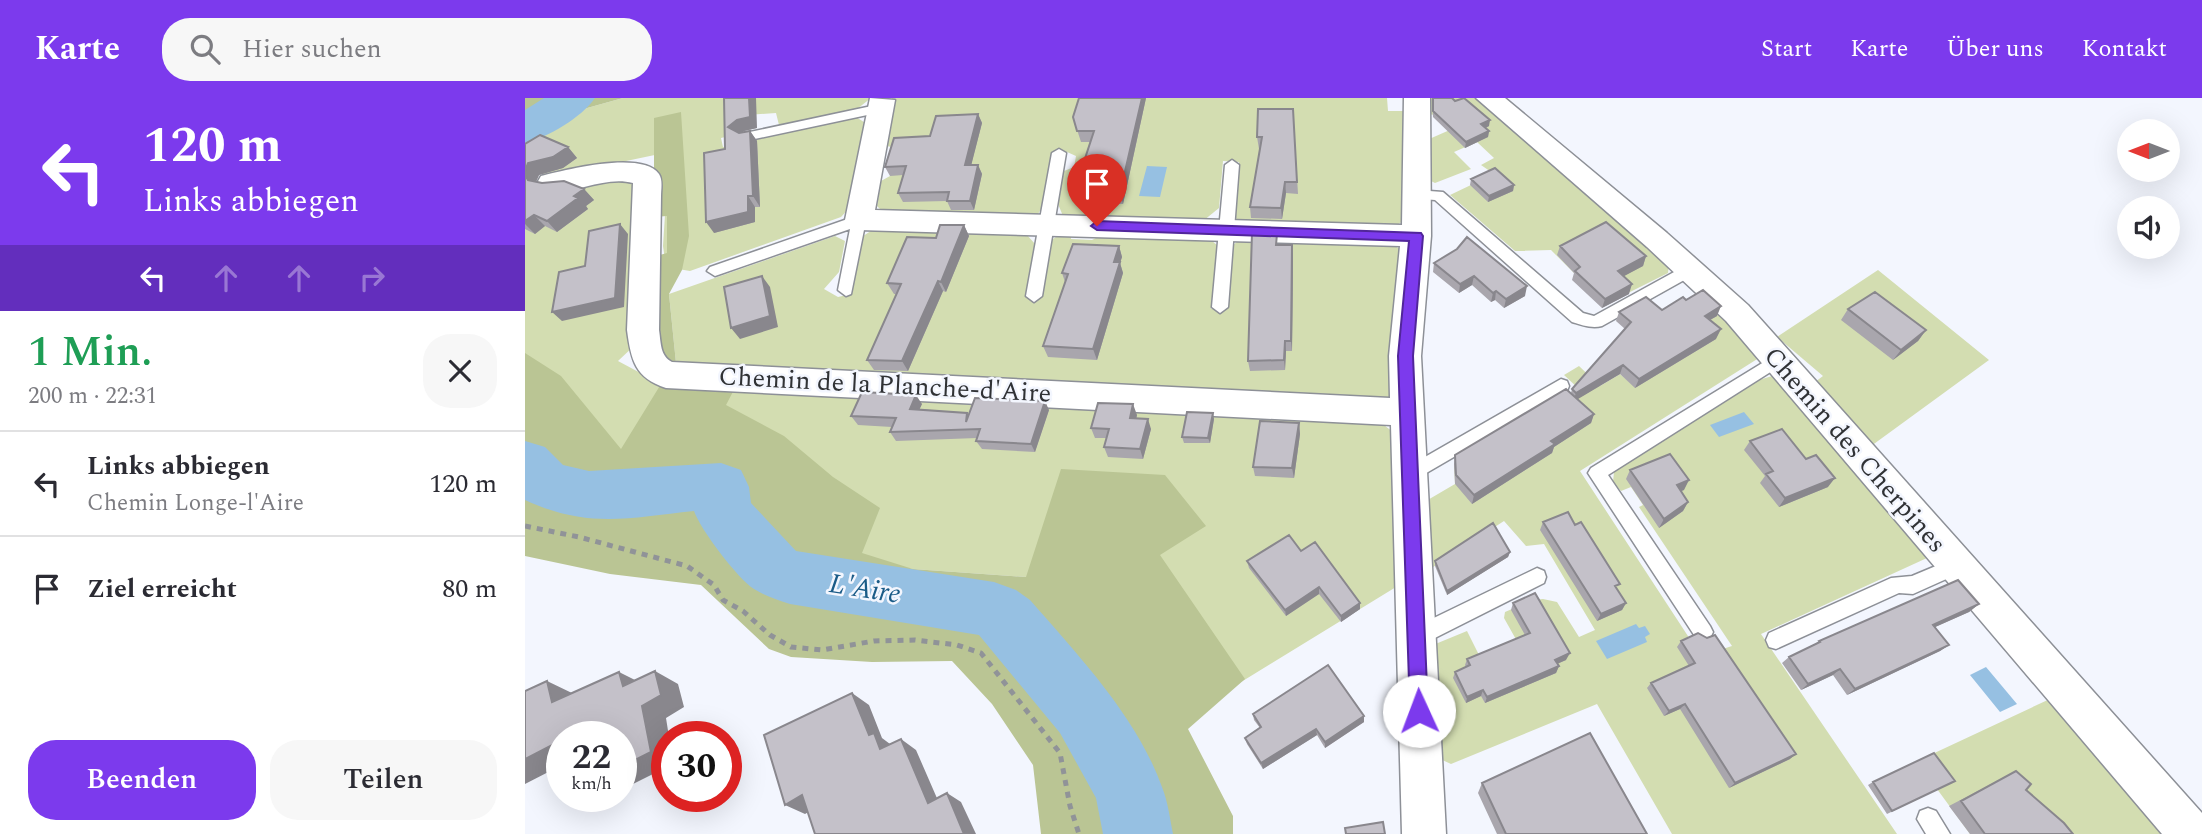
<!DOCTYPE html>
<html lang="de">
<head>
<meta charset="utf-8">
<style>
	:root { --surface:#fff; --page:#f7f7f7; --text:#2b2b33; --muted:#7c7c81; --line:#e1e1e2; --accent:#7c3aed }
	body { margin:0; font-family:Spectral,serif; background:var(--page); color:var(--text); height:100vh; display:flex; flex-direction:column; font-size:26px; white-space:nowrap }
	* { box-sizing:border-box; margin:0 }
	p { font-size:23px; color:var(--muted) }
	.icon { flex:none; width:38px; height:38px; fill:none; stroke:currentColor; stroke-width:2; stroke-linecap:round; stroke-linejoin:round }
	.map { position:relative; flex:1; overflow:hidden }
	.drawer { display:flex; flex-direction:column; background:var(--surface); width:525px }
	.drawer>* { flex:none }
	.hud { background:#7c3aed; color:#fff; overflow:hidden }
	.needle { width:46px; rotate:270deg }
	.tools { position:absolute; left:1592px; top:21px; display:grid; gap:14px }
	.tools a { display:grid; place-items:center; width:63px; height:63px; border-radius:50%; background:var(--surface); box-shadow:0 7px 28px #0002; font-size:35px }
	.speed { position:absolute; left:21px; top:623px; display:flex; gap:14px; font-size:35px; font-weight:700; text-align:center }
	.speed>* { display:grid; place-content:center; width:91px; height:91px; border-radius:50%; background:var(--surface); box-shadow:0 7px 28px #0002; line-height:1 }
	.speed small { font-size:18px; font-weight:400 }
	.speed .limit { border:10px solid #d22; background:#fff; color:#111 }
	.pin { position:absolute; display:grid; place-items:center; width:60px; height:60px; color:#fff; margin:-72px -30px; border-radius:50% 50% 50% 0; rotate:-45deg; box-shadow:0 0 7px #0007 }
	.pin .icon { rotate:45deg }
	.me { position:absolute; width:77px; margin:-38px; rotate:358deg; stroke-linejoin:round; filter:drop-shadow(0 0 5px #0008) }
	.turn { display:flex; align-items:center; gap:24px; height:147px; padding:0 28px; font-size:32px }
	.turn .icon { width:91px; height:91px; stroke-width:2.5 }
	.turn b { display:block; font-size:49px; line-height:60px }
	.lanes { display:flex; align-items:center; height:66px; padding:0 28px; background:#0003; justify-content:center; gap:35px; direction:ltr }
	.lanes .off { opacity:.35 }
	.round { display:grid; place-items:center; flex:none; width:74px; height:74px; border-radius:28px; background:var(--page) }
	.headline { display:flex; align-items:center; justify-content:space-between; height:119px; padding:0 28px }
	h1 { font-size:42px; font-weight:600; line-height:52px; color:#1e9e55 }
	.primary-button { display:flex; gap:14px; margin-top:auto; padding:14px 28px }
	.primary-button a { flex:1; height:80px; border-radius:28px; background:var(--accent); color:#fff; font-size:28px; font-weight:600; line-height:80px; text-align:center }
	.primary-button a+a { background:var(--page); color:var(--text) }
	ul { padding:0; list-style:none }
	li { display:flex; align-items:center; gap:21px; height:105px; padding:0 28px; border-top:2px solid var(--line) }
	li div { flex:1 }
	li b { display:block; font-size:26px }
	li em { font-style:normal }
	header { display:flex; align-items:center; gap:42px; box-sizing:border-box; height:98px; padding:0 35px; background:var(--accent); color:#fff }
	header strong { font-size:33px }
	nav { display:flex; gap:38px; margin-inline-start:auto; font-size:24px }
	.search { width:490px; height:63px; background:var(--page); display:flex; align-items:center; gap:18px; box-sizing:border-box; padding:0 24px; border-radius:28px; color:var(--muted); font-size:26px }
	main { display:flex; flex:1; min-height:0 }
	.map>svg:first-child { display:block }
	.green { fill:#d3ddb1 }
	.forest { fill:#bac594 }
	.water { fill:#96c0e2 }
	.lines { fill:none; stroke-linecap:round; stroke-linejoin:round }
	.river { fill:#96c0e2; fill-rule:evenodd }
	.service-casing { stroke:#8d9097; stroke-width:3 }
	.minor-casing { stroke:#8d9097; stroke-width:3 }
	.path { stroke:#909398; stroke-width:5; stroke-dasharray:6 6; stroke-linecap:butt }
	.service { fill:#fff; fill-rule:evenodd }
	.minor { fill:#fff; fill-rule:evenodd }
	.wall { fill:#a9a6ad }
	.shaded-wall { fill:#89878d }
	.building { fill:#c4c1c9; stroke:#89878d; stroke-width:2 }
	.route { fill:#7c3aed; stroke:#51269a; stroke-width:2 }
	.labels { text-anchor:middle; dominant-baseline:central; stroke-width:5; stroke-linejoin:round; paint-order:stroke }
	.street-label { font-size:26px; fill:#303235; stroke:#f3f6fe }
	.water-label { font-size:28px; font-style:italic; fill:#1a5b87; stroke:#f3f6fe }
</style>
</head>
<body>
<header>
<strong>Karte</strong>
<div class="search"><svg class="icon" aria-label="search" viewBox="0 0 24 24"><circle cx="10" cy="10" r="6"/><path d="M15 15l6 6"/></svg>Hier suchen</div>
<nav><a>Start</a><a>Karte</a><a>Über uns</a><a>Kontakt</a></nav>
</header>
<main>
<section class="drawer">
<div class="hud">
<div class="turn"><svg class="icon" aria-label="left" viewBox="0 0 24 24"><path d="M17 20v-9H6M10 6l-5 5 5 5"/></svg><div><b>120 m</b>Links abbiegen</div></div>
<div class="lanes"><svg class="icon" aria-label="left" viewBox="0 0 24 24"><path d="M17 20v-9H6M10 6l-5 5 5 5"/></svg><svg class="icon off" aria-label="ahead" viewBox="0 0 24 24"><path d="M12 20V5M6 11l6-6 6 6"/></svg><svg class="icon off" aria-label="ahead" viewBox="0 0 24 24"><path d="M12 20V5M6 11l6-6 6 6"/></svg><svg class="icon off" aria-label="right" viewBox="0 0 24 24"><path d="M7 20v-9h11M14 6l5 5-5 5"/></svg></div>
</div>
<div class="headline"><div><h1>1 Min.</h1><p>200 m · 22:31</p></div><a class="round"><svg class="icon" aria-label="close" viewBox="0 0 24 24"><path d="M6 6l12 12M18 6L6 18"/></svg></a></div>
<ul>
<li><svg class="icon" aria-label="left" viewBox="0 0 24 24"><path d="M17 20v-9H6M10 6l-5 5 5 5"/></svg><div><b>Links abbiegen</b><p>Chemin Longe-l'Aire</p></div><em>120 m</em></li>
<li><svg class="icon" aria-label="arrive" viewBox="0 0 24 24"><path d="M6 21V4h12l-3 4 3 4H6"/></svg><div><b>Ziel erreicht</b></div><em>80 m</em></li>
</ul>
<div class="primary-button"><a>Beenden</a><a>Teilen</a></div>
</section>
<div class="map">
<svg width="1677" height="736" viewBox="0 0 1677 736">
	<rect width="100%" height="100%" fill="#f3f6fe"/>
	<path class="green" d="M98,0H346L332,11L254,27L251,15L222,17C220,36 214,36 196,40L198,49L331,19L342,26L327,107L316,119L165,173L141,169L138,148L144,54L25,79L0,67V40L55,12Z
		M367,0H862L863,13H880L881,121L872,127L718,125L709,119L714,64L698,63L694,110L678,123L538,118L533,106L539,73L549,69L551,58L542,54L527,55L518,108L513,116L505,118L359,115L352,108L356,83L365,78L369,66L368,49L360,48Z
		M901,0H955L1144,165L1143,175L1103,195L1050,176L1026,152L990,153L925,97L969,76L956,67L969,60L952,44L929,54L946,71L910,85L904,82L902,42L927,31L911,17L901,16Z
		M95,79L113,85L105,150L110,247L93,263L136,286L855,324L868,334L871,489L625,640L501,479L388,471L300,456L111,384L0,287V110L19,95Z
		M349,131L502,137L510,146L502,192L518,191L524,144L535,136L546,137V141L567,142L575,138L683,140L692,147L686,211H702L707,148L714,142L864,145L877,152L868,305L485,280L151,265L144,196L310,138L320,143L314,174L299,191L313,199L326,196L335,140Z
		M1353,172L1464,262L1342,351L1286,287L1298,278L1252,239Z
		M1194,216L1206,219L1237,258L1055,373L1176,558L1207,548L1114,409L1118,407L1106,389L1096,393L1088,384L1089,374L1234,282L1247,278L1260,283L1402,460L1236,536L1372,736H1147L1072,606L926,666L913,660L908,547L942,533L956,561L993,545L979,520L980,514L1008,502L1018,501L1032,504L1054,539L1070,532L1019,446L1001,448L979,423L908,469L901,403L930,386L929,366L1054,291L1039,277L1054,268L1075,288L1095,276L1110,289C1145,269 1159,237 1194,216Z
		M1527,600L1646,736H1445L1412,691L1423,685L1403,658Z"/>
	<path class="forest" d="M0,0H98L55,12L0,40Z
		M156,14L164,138L157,172L144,196L151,265L143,268L129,227L124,160L142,155V118L129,119V20Z
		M0,255L36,278L96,351L136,286L211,288L201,307L259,338L308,379L355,410L337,455L388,471L501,479L536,371L640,377L681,428L635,457L720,581L663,631L708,718V736H516L508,667L467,606L427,563L347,564L266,559L244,551L176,487L85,476L0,458Z"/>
	<path class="water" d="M622,68L642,69L635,99L614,98Z
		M1219,314L1229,326L1194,339L1185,327Z
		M1111,526L1114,530L1120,528L1125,536L1120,539L1122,544L1082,561L1071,543Z
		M1461,569L1492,606L1475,614L1445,577Z"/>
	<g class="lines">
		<path class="river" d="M19,0H70C56,20 23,39 0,45V12Z
			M0,343L20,349L38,367L64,373L196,365L216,372L224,389L226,405L271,453L469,484L491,492L505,502C553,557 612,619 637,689C643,704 645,721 648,736H578L571,700L535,635L454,537L265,506C253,502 240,498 229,491C213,481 175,431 169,413C103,420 63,431 0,402Z"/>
		<g class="service-casing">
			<path id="service" d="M356,6L361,7V13L220,43L213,39L220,35Z
				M534,51L541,55L517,198L509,204L501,198L527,55Z
				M707,62L714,67L703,209L695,215L687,209L700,67Z
				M891,92L918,94L1058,215L1069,218L1160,168L1165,167L1173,172L1170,176L1077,228C1067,231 1057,227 1047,224L910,102L886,100V94Z
				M334,117L341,122L326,196L321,198L313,192L325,131L190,178L182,173L185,169Z
				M1252,256L1258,258L1260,262L1258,266L1083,377L1185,528L1188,534L1185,540L1178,543L1171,540L1063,375L1066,370Z
				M1036,281L1042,283L1044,288L1042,293L891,381L885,383L879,381L876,376L879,371Z
				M1430,460L1437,462L1439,468L1437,474L1388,496L1374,495L1251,551L1244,549L1241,542L1244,535L1366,480L1387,478Z
				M1012,470L1019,473L1021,479L1019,485L898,546L891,548L884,546L881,539L884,532Z
				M1403,710L1411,713L1425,736H1401L1392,721L1395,713Z"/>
		</g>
		<g class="minor-casing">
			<path id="minor" d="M345,0L370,2L350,112L877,127L879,0H905L906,138L896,258L921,736H877L866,327L141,290C110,280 106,262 102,232L108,85C77,77 45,100 16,92L12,85L16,78C40,72 117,52 134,76C138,82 136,91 136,98L134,232C136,245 135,258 147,264L865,300L864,258L875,148L334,132L324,129L320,122Z
				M951,0H980L1142,135L1223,207L1677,715V736H1637L1201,223L1122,149Z"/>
		</g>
		<path class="path" d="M0,428L54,439L162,468L189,487L198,502L218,513L245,537L266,549L297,552L349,543L390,542L432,547L456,555L535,655L545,708L554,736"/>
		<use href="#service" class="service"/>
		<use href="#minor" class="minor"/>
	</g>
	<path class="wall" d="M199,0L232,30L219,33L217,34L225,33L232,43L235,109H230V124L189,135L200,51Z
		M554,0H621L598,106L553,105L549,94L565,44H556L548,19Z
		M907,0H927L964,28L961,30L964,33L963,39L940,50L908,19Z
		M768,11L773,96L761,95L757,121L726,120L725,109L735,51H734L732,39Z
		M453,16L457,25L446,67H453L457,76L449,112H426L422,103L378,104L373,95L378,77L365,78L360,69L405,38Z
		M0,46L43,49L52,60L38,70L14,77L11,84L59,91L69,102L61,108L63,111L32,134L20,128L10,136L0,131Z
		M946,81L989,87L988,93L963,104L945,87Z
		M439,127L444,138L421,194L418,193L383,273L349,272L342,262L372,196H369L362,185L411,140Z
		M753,147H767L768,158L767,253H761L760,272L725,273L723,263Z
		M594,148L597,159L595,165L598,175L572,262L523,259L518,248L540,184L537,175Z
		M1035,148L1121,158L1118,168L1098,178L1104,196L1077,210L1047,182L1049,175L1032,157Z
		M932,151L1000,198L979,210L970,202L966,204L947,187L934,195L908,174L909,165Z
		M1161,202L1192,218L1185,222L1191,241L1110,290L1095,276L1052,301L1069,316L1066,325L1029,349L1027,355L947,406L930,386L929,366L930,357L1046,295L1047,291L1100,231L1091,223L1094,214L1137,212Z
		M1323,211L1401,232L1393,243L1368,262L1316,222Z
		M397,306L394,311L442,315L444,318L524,312L510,354L457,351L451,343L452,340L371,343L365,334L367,329L333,327L326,318Z
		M612,317L611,321L626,331L618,361L583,359L579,349L581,340H570L566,330Z
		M689,321L685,345H659L657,339Z
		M774,325L775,336L769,380L730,378L728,369Z
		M1225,343L1281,361L1303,389L1254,409L1235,385L1240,378L1219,352Z
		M1105,372L1159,392L1156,393L1163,404L1158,413L1134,430L1101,381Z
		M1018,424L1050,427L1101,505L1097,512L1072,523L1015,432Z
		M776,453L835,505V511L816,524L794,496L761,518L724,470L722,463Z
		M985,454L983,459L922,497L910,468V463Z
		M988,505L1041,562L1032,566L1034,568L1031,575L960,605L956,598L941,605L928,580L930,574L941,569L940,567L942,561L1000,537L986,512Z
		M1454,506L1444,514L1410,529L1424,547L1415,553L1322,597L1308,577L1276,592L1257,565L1264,559L1289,547L1294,543Z
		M1156,543L1265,661L1204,690L1155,611L1139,618L1122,590L1126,585L1164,568L1152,549Z
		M728,616L839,624L800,650L792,637L738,671L722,646L720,640L735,630L729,622Z
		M1491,673L1501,692L1548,736H1445L1424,708Z
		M1430,683L1362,716L1343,687L1348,684Z
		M957,685L1122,736H972L953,695Z"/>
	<path class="shaded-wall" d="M224,0H231L232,30L219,33L211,40L203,29Z
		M617,0H621L598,106L595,95Z
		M453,16L457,25L444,76L440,67Z
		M965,22L964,28L956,32V26Z
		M225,33L232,43L235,109L228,98Z
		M964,33L963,39L940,50L941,44Z
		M43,49L52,60L38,70L14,77L10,86L3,82L0,77V73L3,65Z
		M453,67L457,76L449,112L445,103Z
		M760,84L761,95L757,121L756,110Z
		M989,87L988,93L963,104L964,98Z
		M59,91L69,102L61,108L63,111L32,134L22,123L49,98Z
		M223,98L230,109V124L189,135L181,124Z
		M9,117L20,128L10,136L0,126V123Z
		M95,126L103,136L99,209L37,223L27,214Z
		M439,127L444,138L421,194L416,184Z
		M767,147L768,158L767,253L766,243Z
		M594,148L597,159L595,165L598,175L572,262L568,251L589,164Z
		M1121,158L1118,168L1090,183L1093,173Z
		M237,178L245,189L253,229L215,241L206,230Z
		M949,178L947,187L934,195L935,186Z
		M413,183L418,193L383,273L377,263Z
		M1107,186L1104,196L1077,210L1080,201Z
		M1002,188L1000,198L979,210L981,201Z
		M971,193L970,202L966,204L968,195Z
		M1196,208L1192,218L1176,227L1180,218Z
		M1196,231L1191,241L1110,290L1114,281Z
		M1401,232L1393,243L1368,262L1376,252Z
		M760,243L761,253L760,272L759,262Z
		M1098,267L1095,276L1048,304L1051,295Z
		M391,297L397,306L391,319L385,311Z
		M520,303L524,312L510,354L506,346Z
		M608,306L612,317L609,330L605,320Z
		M688,315L689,321L685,345L683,340Z
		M1069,316L1066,325L1029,349L1027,355L947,406L949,397L1026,343Z
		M623,321L626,331L618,361L615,351Z
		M774,325L775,336L769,380L767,370Z
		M1310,380L1303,389L1254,409L1260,400Z
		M1164,382L1159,392L1146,397L1152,387Z
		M1163,404L1158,413L1134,430L1139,421Z
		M985,454L983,459L922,497V493Z
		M794,489V496L761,518L760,512Z
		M835,505V511L816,524V518Z
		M1101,505L1097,512L1072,523L1076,516Z
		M1454,506L1444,514L1399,534L1408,527Z
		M1424,547L1415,553L1322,597L1330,591Z
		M1045,555L1041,562L1027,568L1030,562Z
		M1034,568L1031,575L960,605L962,599Z
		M1315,571L1308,577L1276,592L1283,586Z
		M130,573L153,586L159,609L141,620L144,639H142V669L96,692V669L117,608Z
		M94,574L118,586L98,588Z
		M22,583L49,596L27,604Z
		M958,592L956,598L941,605L942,599Z
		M327,595L344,607L357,640L365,646L355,651L344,637Z
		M1160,606L1155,611L1139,618L1144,613Z
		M839,618V624L800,650V644Z
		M791,631L792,637L738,671L736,665Z
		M376,641L391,652L418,714L403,705Z
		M33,644L37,645V667L0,686V661Z
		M1271,656L1265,661L1204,690L1210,685Z
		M422,695L436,704L451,736H439Z
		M277,697L297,706L280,716L260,707Z
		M53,698H84L71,705Z"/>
	<path class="building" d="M199,0H224L225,19L212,22L203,29L214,35L225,33L228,98H223V114L181,124L179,55L200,51Z
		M554,0H617L595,95L549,94L569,33H552L548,19Z
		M908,0H927L930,3L939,0L965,22L956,26L964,33L941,44L908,13Z
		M733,11H768L772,84H760L756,110L725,109L737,39H732Z
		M453,16L440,67H453L445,103H422L424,94L373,95L381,68L360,69L369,40L405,38L411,18Z
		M15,37L43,49L28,59L3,65L0,73V46Z
		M970,70L989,87L964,98L946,81Z
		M0,77L3,82L17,85L39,83L59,91L49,98L53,100L22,123L9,117L0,123Z
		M1081,124L1121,158L1093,173L1107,186L1080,201L1050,173L1055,169L1035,148Z
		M95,126L90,200L27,214L34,174L60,168L64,133Z
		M415,127H439L416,184L413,183L377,263L342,262L376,186L362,185L382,139L411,140Z
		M727,135L752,136L751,147H767L766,243H760L759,262L723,263Z
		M942,139L1002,188L981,201L971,193L968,195L949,178L935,186L909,165L932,151Z
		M548,146L594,148L589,164H595L568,251L518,248L543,176L537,175Z
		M237,178L245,218L206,230L199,189Z
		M1178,192L1196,208L1180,218L1196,231L1114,281L1098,267L1051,295L1047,291L1106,224L1094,214L1121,199L1137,212L1158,199L1161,202Z
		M1350,194L1401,232L1376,252L1323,211Z
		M1041,291L1069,316L1026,343L1030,346L949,397L931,377L930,357Z
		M337,294L391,297L385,311L442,315L441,324L450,300L520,303L506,346L451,343L455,331L365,334L371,320L326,318Z
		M573,305L608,306L605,320L623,321L615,351L579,349L584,331L566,330Z
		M662,314L688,315L683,340L657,339Z
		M735,323L774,325L767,370L728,369Z
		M1257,331L1281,361L1291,357L1310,380L1260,400L1241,376L1248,373L1225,343Z
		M1145,356L1164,382L1152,387L1163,404L1139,421L1105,372Z
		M1043,414L1050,427L1056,424L1095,486L1090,488L1101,505L1076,516L1018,424Z
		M968,425L985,454L922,493L910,463Z
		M764,437L776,453L790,444L835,505L816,518L794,489L760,512L722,463Z
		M1433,482L1454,506L1408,527L1424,547L1330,591L1315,571L1283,586L1264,559L1295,544L1294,543Z
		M1010,495L1045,555L1030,562L1034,568L962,599L958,592L942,599L930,574L945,567L942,561L1005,535L988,505Z
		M1173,535L1182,540L1190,537L1271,656L1210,685L1160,606L1144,613L1126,585L1170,565L1156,543Z
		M803,567L839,618L800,644L791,631L736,665L720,640L736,629L728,616Z
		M130,573L136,597L117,608L126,654L96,669V639H37V661L33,644L0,661V593L22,583L27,604L94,574L98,588Z
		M327,595L344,637L349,635L355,651L376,641L403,705L422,695L439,736H290L277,697L260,707L239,637Z
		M1065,635L1122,736H981L957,685Z
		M1409,655L1430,683L1367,713L1348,684Z
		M1491,673L1506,686L1501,692L1539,725L1548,736H1460L1436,703Z
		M858,724L860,736H821L820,730Z"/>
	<path class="route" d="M572,123L896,135L898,138L888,258L903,613L901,619L894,622L887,619L885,613L873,258L884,143L572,132L566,128Z"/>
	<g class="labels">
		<g class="street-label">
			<text transform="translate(360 287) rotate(3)">Chemin de la Planche-d'Aire</text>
			<text transform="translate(1330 352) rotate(49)">Chemin des Cherpines</text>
		</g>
		<g class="water-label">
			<text transform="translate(340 491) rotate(9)">L'Aire</text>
		</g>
	</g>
</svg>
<div class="tools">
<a><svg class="needle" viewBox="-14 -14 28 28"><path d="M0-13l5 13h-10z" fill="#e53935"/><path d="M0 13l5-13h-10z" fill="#7c7c81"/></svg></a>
<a><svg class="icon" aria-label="sound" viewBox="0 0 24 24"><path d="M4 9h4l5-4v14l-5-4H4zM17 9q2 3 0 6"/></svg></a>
</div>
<div class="speed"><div>22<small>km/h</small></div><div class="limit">30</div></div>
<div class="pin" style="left:572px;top:128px;background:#d93025"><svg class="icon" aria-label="arrive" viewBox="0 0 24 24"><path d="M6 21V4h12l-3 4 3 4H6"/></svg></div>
<svg class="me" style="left:894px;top:613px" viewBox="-20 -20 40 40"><circle r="19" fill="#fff"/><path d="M0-13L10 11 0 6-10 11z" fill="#7c3aed"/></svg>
</div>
</main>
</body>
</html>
